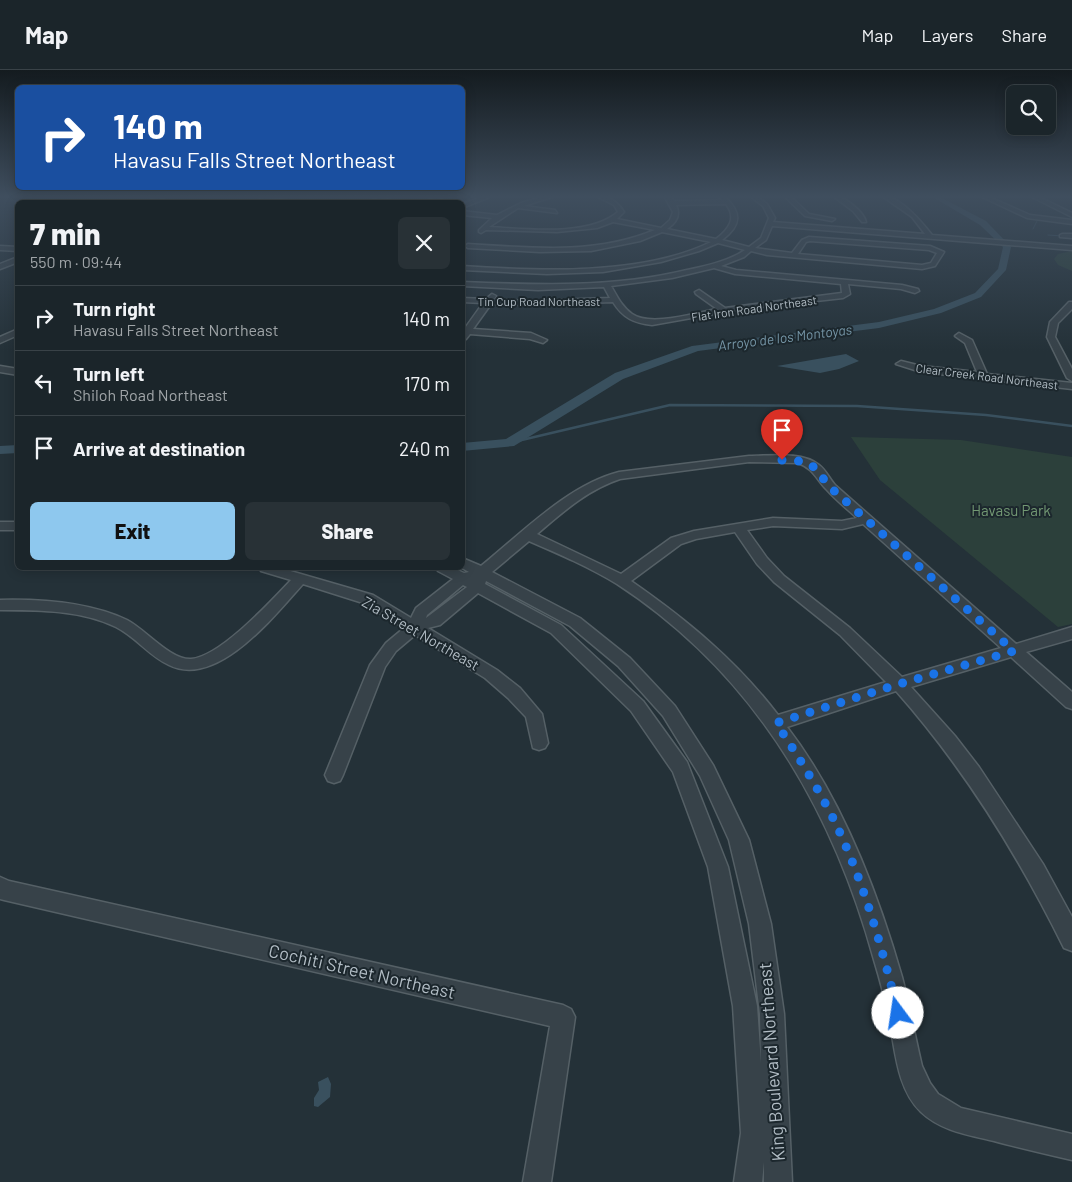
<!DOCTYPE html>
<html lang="en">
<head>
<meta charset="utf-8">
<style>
	:root { --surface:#1b252a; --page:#283136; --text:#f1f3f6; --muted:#a0a5a8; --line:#394247; --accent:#8ec8ee }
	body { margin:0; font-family:Barlow,sans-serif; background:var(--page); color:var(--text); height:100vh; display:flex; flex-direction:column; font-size:19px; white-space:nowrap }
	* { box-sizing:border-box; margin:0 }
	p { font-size:16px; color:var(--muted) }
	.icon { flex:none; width:28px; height:28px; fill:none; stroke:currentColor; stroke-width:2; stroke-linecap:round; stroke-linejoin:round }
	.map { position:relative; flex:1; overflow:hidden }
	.panel { position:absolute; left:15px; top:130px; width:450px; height:370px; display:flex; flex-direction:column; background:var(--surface); border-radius:8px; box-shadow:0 2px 12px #0003,0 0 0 1px var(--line) }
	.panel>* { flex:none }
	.banner { position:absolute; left:15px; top:15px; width:450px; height:105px; border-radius:8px; box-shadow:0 2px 12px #0003,0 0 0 1px var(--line); background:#1a4fa0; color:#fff; overflow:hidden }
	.fabs { position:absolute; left:1006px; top:15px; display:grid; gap:10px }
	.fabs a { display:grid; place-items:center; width:50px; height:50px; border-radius:8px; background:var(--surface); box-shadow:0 2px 12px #0003,0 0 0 1px var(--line); font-size:25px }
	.pin { position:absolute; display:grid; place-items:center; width:42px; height:42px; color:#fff; margin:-51px -21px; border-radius:50% 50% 50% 0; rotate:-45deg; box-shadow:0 0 5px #0007 }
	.pin .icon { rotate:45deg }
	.me { position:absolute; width:55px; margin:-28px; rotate:346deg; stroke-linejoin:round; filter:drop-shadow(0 0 4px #0008) }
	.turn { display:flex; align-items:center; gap:18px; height:105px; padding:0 15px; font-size:22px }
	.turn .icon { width:65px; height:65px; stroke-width:2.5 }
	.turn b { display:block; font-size:35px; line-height:42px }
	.round { display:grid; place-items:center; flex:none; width:52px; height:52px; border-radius:8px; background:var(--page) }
	.head { display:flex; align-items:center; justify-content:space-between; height:85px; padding:0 15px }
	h1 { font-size:30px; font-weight:800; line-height:38px }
	.primary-button { display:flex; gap:10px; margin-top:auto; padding:10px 15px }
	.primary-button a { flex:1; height:58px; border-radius:8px; background:var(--accent); color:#111; font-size:20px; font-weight:800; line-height:58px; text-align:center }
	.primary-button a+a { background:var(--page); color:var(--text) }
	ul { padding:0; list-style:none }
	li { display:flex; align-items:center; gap:15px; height:65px; padding:0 15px; border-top:1px solid var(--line) }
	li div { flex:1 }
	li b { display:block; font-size:19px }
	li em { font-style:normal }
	header { display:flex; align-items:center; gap:30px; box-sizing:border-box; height:70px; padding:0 25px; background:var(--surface); border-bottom:1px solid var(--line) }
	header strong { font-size:24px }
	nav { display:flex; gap:28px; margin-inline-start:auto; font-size:18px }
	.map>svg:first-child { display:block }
	.green { fill:#2c403b }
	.water { fill:#39505e }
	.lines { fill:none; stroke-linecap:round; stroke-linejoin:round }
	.stream-far1 { stroke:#39505e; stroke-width:1 }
	.stream { stroke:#39505e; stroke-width:2.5 }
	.river { fill:#39505e; fill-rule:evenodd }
	.minor-casing { stroke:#556066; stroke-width:3 }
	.minor { fill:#374249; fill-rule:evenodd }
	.route { stroke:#1a73e8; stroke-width:9; stroke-dasharray:0 16.2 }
	.labels { text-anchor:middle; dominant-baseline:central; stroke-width:4; stroke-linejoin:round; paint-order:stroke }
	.far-street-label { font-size:12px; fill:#b2bdc5; stroke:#1c272d }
	.far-water-label { font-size:14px; font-style:italic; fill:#7595a6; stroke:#1c272d }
	.park-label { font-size:15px; fill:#729873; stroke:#1c272d }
	.street-label { font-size:15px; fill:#b2bdc5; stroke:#1c272d }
	.near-street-label { font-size:18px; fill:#b2bdc5; stroke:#1c272d }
</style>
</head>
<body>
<header>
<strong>Map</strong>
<nav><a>Map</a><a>Layers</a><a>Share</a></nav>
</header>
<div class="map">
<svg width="1072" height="1112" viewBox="0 0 1072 1112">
	<rect width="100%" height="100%" fill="#243138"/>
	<path class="green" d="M1072,181V201L1058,195L1054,189L1058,184Z
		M851,367L961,370L1072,387V554L1058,557L880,410Z"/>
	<path class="water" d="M846,284L859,291L839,299L820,303L777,296Z
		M328,1007L331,1014L330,1027L318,1037L314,1036V1028L319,1020L318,1012Z"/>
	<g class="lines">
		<path class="stream-far1" d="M1033,159L1038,149
			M1048,165L1062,166"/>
		<path class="stream" d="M509,373L670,335L857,336L986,345L1072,356"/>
		<path class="river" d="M931,126H938L986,151L1011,177L1006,200L981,227L941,243L879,258L698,281L623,309L514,376L462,381V373L506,369L615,303L692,276L879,252L934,239L975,223L998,199L1003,177L980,155Z
			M18,375V383L0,384V376Z"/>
		<g class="minor-casing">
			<path id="minor" d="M160,126H167L152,132H145Z
				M264,126H271L267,128L305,132H265L260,128Z
				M368,126H376L397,132H389Z
				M439,126H446L430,132H423Z
				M485,126H492L462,138V134Z
				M545,126H555L524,136L555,140L557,143L518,138L489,157C526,159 589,167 618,142L614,135L596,126C608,125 618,132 624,142L617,149L661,158L670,150L673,142L664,126H670L674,131L722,130L718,126H724C742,142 742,155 722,170L749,177L761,168L769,148L763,136L750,126H756L767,134L775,148L773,152L925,164L912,147L882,126C899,125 922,152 932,165L1072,176V180L772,156L766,170L755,178L792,183L802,170L809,167L930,176L944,182L935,196L922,199L767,185L751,181L744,187L721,196L736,200L902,215L918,219L919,221L915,223L901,219L848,214L850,224L843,228L736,240L652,255C634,253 623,248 613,232L526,235L491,234L473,259L531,263L547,270L543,273L530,269L470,264L466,269H462L463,261L483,233L462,232V228L486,229L492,224L496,226L494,229L526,231L610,228L604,217L538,220L462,216V212C538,215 613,218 687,200C706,196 729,191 745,180L718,173L699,181L661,192L603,202L547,204L462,200V196C539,201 641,206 711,172L662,162L640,171L591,181L540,182L468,178L465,176L468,174C531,178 595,185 655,160L613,152L597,158L557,162L486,160L481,163L479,162V160L492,148L462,145V141L497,145L521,133ZM726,134C737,148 729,159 716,169L667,159C676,153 681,145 676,135ZM810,171L929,180L937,183L931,193L922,195L798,184L806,172ZM714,198L735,204L841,214L842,223L725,238L699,220L695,222L696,224L717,239C694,243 651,257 632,244C622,237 617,226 611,216L672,208Z
				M784,126H790L809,144L835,149L832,151L805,146Z
				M833,126C844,125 864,142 866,152H862L853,141Z
				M980,126H987L1030,145L1072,150V154L1027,148Z
				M1030,126H1037L1072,143V147Z
				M1062,164H1072V168L1060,167V165Z
				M0,176L18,177V181L0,180Z
				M18,187V192L0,199V194Z
				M1069,232H1072V239L1058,253L1055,267L1072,299V311L1067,308L1047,267L1050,252Z
				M18,259V265L0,273V267Z
				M959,263L972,270L987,304L1072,313V319L921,302L896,294L901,291L921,296L977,302L965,273L955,266Z
				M0,296L18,299V305L0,302Z
				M749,386C770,386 802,381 819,395C826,400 830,410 836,416L1016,574L1072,557V569L1026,582L1072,622V639L1066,637L1011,587L911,617L955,666L979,697L1043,794L1072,847V881L1064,878C1018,785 965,699 896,621L787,657C841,727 878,823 902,907C910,937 915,967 922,996L930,1013L938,1024L961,1038L1072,1064V1090C1046,1084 1020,1078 994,1071C969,1065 941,1061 921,1042C899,1021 896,987 891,960C887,936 881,913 874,890C832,737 752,602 617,514C589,497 559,484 529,471L492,502L580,548L630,588L675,636L713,695L749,770L771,854L784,944L792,1112H764V1092L762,1112H734L741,1063L733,936L708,797L673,702L631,641L551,563L478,523L440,555L428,558L497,600L520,618L542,644L548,673L545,678L539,680L533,678L526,647L508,628L485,608L415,565L396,581L385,597L343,705L340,711L334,713L328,711L325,705L370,595L386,573L404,558L363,533L303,514C274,546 217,619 169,595C149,586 136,567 116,557C81,540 38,540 0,540V530C42,529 88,532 127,550C145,559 170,590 191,589C220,587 270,532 291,510L261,501L259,498H280L373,525L411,548L416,538L453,509L438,501L436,498H453L464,503L469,502L462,498V488L481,496C522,463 568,415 619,402ZM749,392L798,393C813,398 817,410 827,420C836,430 847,439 857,448L842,451L773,448L694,461L671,468L621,504L537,464C563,442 587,420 620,409ZM863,454L1001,578L902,607L850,558L784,506L767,488L747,460L773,456L842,459ZM735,462L757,494L774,512L840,565L886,612L778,645C736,590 687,550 631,511L681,474L696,469ZM486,511L570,556L618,596L663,646L700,706L729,770L749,854L760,944L761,994L757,936L728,797L687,692L643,631L561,555L485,514ZM463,515L467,517L426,548L427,545Z
				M0,452H18V460H0Z
				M0,807L9,811L563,935L571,939L575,947L551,1112H523L550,956L4,830L0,829Z"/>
		</g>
		<use href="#minor" class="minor"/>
	</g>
	<linearGradient id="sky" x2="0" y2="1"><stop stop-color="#141b1f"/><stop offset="0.45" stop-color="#3f4e5e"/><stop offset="1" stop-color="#3f4e5e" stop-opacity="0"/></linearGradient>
	<rect width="1072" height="281" fill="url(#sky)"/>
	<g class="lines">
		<path class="route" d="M782,390C818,391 811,396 832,419L1014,581L899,614L776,653C797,684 816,715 833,748C863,809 882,877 898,943"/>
	</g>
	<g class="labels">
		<g class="far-street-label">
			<text x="539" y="231">Tin Cup Road Northeast</text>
			<text transform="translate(754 238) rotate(-8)">Flat Iron Road Northeast</text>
			<text transform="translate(987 306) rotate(7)">Clear Creek Road Northeast</text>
		</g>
		<g class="far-water-label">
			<text transform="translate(785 267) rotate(-7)">Arroyo de los Montoyas</text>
		</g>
		<g class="park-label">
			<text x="1011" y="440">Havasu Park</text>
		</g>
		<g class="street-label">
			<text transform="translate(421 563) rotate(30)">Zia Street Northeast</text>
		</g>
		<g class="near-street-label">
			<text transform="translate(362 901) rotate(13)">Cochiti Street Northeast</text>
			<text transform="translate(771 992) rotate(-94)">King Boulevard Northeast</text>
		</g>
	</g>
</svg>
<div class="fabs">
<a><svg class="icon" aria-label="search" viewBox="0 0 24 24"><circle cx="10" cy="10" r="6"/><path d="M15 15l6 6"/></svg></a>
</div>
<div class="pin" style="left:782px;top:390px;background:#d93025"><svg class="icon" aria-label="arrive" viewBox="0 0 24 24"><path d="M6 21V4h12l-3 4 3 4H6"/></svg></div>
<svg class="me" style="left:898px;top:943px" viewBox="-20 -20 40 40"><circle r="19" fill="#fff"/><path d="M0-13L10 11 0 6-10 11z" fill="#1a73e8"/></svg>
<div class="banner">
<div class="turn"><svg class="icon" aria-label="right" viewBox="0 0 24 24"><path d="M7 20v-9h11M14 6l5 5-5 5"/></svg><div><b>140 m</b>Havasu Falls Street Northeast</div></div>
</div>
<section class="panel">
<div class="head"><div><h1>7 min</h1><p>550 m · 09:44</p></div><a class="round"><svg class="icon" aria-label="close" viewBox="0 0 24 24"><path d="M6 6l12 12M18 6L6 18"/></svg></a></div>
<ul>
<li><svg class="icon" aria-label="right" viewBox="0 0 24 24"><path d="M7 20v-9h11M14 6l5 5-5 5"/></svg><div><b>Turn right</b><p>Havasu Falls Street Northeast</p></div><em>140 m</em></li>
<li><svg class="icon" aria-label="left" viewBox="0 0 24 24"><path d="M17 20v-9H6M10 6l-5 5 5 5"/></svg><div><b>Turn left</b><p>Shiloh Road Northeast</p></div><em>170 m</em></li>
<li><svg class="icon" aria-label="arrive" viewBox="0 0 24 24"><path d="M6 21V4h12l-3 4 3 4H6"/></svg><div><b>Arrive at destination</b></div><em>240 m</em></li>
</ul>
<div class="primary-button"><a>Exit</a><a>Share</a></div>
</section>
</div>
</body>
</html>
